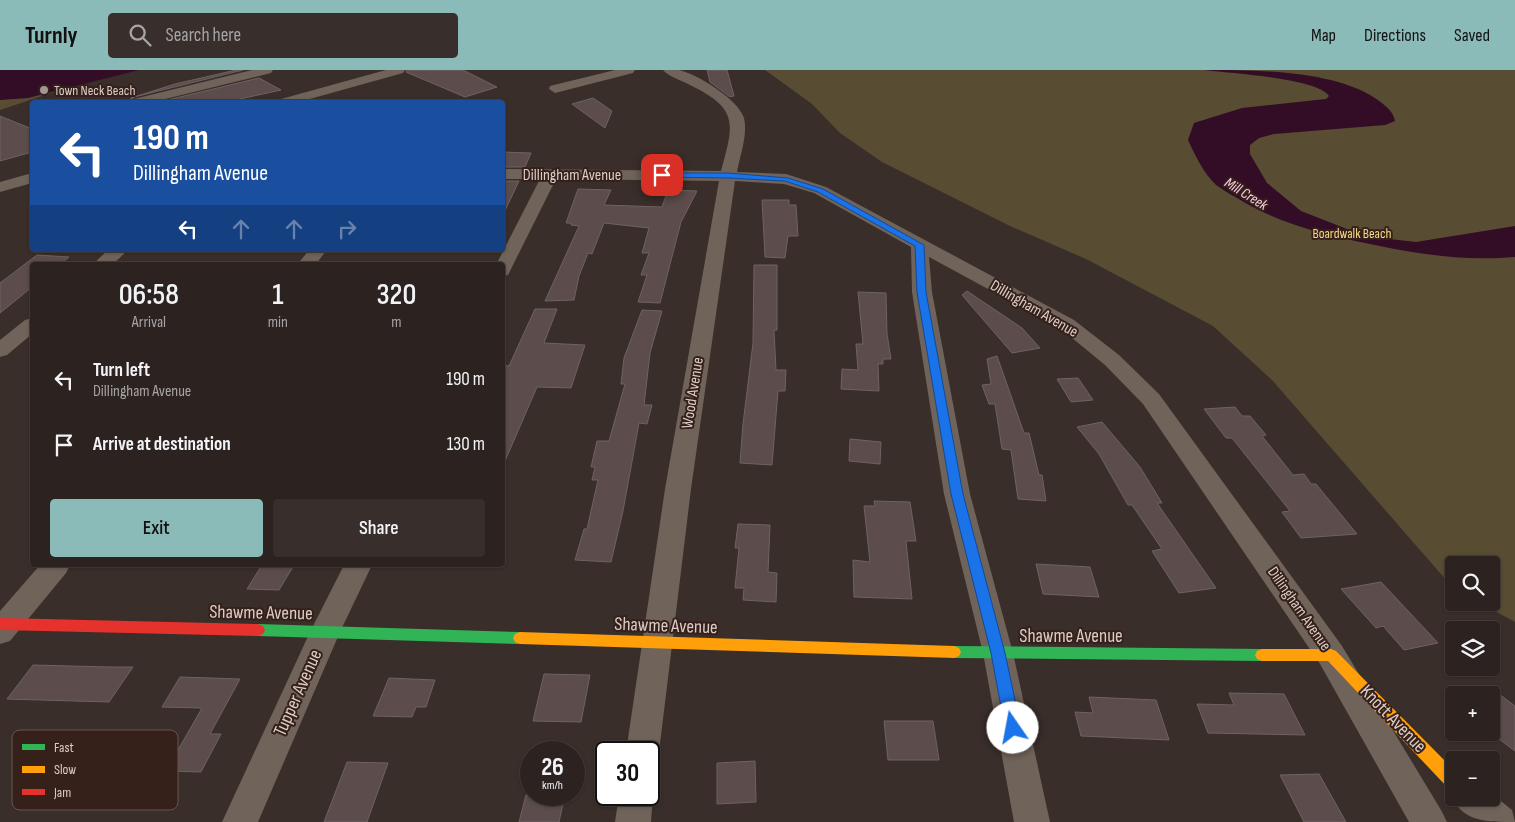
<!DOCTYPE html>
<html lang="en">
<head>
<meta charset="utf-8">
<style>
	:root { --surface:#2c2220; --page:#382f2d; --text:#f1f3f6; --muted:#a6a4a5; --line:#483f3e; --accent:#8bbbb9 }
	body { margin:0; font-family:"Sofia Sans Condensed",sans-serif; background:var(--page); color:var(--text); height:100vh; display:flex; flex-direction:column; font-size:19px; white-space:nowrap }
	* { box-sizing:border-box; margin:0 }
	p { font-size:16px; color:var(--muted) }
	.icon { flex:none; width:28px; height:28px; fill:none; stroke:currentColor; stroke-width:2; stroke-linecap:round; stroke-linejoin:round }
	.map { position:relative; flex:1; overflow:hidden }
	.drawer { position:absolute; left:30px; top:192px; width:475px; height:305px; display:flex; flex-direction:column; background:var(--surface); border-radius:5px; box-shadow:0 1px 4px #0004,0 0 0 1px var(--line) }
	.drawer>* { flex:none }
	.banner { position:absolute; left:30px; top:30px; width:475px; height:152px; border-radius:5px; box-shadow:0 1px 4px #0004,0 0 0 1px var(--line); background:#1a4fa0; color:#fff; overflow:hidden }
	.tools { position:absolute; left:1445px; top:486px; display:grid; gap:10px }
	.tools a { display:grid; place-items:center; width:55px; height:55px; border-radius:5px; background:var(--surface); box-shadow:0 1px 4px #0004,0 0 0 1px var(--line); font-size:25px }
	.speed { position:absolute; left:520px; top:671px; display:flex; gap:10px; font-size:25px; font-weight:700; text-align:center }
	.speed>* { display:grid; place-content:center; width:65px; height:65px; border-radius:50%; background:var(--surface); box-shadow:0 1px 4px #0004,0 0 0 1px var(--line); line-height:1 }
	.speed small { font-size:12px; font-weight:400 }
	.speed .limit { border:2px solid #111; border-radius:8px; background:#fff; color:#111 }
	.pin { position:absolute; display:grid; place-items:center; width:42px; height:42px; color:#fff; margin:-21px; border-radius:10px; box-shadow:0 2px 8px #0006 }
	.me { position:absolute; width:55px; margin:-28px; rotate:348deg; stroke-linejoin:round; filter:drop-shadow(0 0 4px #0008) }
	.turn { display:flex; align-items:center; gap:18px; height:105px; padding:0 20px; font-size:22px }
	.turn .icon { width:65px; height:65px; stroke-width:2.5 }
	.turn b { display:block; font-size:35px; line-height:42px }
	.lanes { display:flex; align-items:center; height:48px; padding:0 20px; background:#0003; justify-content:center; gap:25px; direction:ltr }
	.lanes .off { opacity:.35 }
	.eta { display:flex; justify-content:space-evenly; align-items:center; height:85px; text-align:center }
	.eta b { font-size:30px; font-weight:600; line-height:35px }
	.primary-button { display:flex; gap:10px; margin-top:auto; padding:10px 20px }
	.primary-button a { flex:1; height:58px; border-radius:5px; background:var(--accent); color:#111; font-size:20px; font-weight:600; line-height:58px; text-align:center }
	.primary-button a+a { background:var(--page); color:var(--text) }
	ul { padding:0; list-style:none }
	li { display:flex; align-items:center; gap:15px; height:65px; padding:0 20px }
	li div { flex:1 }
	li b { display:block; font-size:19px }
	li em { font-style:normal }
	header { display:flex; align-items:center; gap:30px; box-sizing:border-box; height:70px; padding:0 25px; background:var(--accent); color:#111 }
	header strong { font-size:24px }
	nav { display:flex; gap:28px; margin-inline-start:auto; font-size:18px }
	.search { width:350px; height:45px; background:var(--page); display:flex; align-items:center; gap:12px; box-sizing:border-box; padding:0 18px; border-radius:5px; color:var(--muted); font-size:19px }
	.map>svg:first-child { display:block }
	.green { fill:#584c33 }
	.water { fill:#330c25 }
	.building { fill:#5c4c4c; stroke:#6e6362 }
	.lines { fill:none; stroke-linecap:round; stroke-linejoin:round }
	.street { fill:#6f635a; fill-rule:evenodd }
	.fast { fill:#30b455; fill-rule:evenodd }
	.slow { fill:#ff9f0a; fill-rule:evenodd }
	.jam { fill:#e5322d; fill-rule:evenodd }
	.route { fill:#1a73e8; stroke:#114b97 }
	.poi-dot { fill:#a39591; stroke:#35201a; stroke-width:2 }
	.labels { text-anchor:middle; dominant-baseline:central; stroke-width:4; stroke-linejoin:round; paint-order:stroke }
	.far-poi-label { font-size:14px; fill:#dccdc9; stroke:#35201a; text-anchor:start }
	.far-park-label { font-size:14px; fill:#f7d988; stroke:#35201a }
	.far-water-label { font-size:15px; font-style:italic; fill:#facbe6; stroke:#35201a }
	.street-label { font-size:16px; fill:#dccdc9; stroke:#35201a }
	.near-street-label { font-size:19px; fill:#dccdc9; stroke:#35201a }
	.key { fill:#35201a; stroke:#67544f; stroke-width:1 }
	.key-label { font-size:14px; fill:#dccdc9 }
</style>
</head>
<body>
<header>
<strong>Turnly</strong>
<div class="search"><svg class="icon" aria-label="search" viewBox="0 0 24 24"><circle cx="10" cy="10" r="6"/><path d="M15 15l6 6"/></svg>Search here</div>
<nav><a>Map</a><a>Directions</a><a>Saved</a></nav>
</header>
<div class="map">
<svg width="1515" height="752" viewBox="0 0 1515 752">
	<rect width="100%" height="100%" fill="#3a2e2a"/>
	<path class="green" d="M120,0L0,40V22Z
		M765,0H1515V552L1480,533L1491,532V495H1454L1453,518L1272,310L1213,256L1086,189L1010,156L882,92L840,63L812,34Z"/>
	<path class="water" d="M0,0H139L28,28L0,30Z
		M1204,0C1256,0 1341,0 1382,33C1389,39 1393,42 1395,51L1385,55L1274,64L1259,68L1250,75V84L1267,113L1301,141L1352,161L1381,168L1416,172L1515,156V187C1466,191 1423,185 1375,175C1329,166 1283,155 1242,131C1234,126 1224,121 1216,115C1203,102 1196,87 1188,70L1194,53L1242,38L1326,29L1329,26C1318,8 1227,3 1204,0Z"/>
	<path class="building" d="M236,0H243L134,27L131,30V28L175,14Z
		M407,0H463L497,17L465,27L406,2Z
		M707,0H727L734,26L730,27L710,12Z
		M259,8L281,20L226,32H159Z
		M593,28L612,41L605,58L572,34Z
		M0,46L32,59V82L0,91Z
		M502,82L531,83L525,97H502Z
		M502,111H519L502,147Z
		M578,119L611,120L604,135L662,137L668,120L697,121L681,152L660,233L638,232L647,205H641L649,183H642L649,158L604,153L592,184L588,183L579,206L574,230L545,231L579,156L571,155V153H566Z
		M762,130H789V135H796L798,166H788L785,188L765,187Z
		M37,185L69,187L59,195H32V217L0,243V213Z
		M754,195H777V260H774L776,300H786L785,321H778L772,395L740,393L743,354L753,273Z
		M967,221L1022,258L1040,278L1012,283L962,225Z
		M858,222L886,223L887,264L891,289H883V294H878L879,321L841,319L842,299L858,300L856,274H863Z
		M535,239H557L544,273L585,275L571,318L537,317L502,398V295L509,296Z
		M642,240L662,241L650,283L644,335H652L647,354L639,353L623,441L611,492L575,490L584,459H587L598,410H592L595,397H591L597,371H609L625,314H621L624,288Z
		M997,286L1024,363H1029L1039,405H1042L1046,431L1018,429L1011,380L1002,379L995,334H989L982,315L991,314L987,289Z
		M1078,308L1093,330L1071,332L1057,309Z
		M1235,337L1242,346H1250L1266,365L1262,366L1293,405L1304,404L1311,414H1316L1357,464L1301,468L1282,442L1290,441L1232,368H1226L1204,339Z
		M1102,352L1140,397L1162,433H1157L1216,518L1179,523L1152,481L1162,479L1132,435H1128L1099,384L1077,357Z
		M850,369L881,372L880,394L849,391Z
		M874,431L910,432L916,471H906L912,529L854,527L853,490L870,492L864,436H875Z
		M738,454L770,455L768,502L777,503L776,532L743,530L744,518H735L739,478H735Z
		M1036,494L1090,497L1099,527L1043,524Z
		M262,495H294L279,520L247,519Z
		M1381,512L1438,573L1404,580L1383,556L1376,558L1341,519Z
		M33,595L109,597H133L109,632L7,629Z
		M544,604L590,605L581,652L533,651Z
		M180,607L240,609L210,664H221L201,702L166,701L202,638L162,637Z
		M389,608L435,610L426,637H416L412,647L373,646Z
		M1491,618L1515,636V681L1491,663Z
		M1229,623L1284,624L1305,665L1208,663L1197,634L1234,635Z
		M1089,627L1156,630L1169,670L1081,666L1075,642L1093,643Z
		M884,651H933L939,690H888Z
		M755,691L756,732L717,734V693Z
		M347,692L388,693L367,752H324Z
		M1319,704L1346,752H1304L1280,705Z
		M526,725H565L559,752H519Z"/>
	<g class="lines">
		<path class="street" d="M252,0H273L271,3L153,32H132L134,29Z
			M386,0H405L403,3L299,32H279L281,29Z
			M615,0H635L633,3L555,23L549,19L550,16Z
			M663,0C668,0 674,0 679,0C697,4 738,29 744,48C748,64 740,86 737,102L786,104L826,117L1074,250L1119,285L1159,324L1342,576L1441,740L1447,752H1409L1320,594L1143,334L1105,295L1060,258L929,187L932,222L970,424L1013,583L1050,752H1014L983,583L944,424L912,222L911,177L814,123L784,114L735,111L691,419L659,682L654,693L649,695V682H626L665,419L719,111L556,109L508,205L502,206V195H496L540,109H502V99L721,101C734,53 739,39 690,15C681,10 669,7 663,0Z
			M32,103V113L0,122V112Z
			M108,180H128L112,195H92Z
			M309,180H327L315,195H297Z
			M32,248V264L7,285L0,287V270L25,250Z
			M40,495H70L66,503L10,571L0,574V541Z
			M344,495H372L340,562L258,752H222L310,562Z
			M649,714L653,725L651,752H615L619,725H649Z
			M1454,723V728H1491V723L1512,740L1515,752C1486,752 1465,752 1452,728Z"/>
		<path class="fast" d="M258,554L520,562L525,564L527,568L525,572L520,574L258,566L253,564L251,560L253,556Z
			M954,576L1262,579L1267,581L1269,585L1267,589L1262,591L954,588L949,586L947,582L949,578Z"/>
		<path class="slow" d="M520,562L954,576L959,578L961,582L959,586L954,588L520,574L515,572L513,568L515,564Z
			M1262,579H1331L1336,581L1454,700V720L1448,718L1328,591H1262L1257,589L1255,585L1257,581Z"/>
		<path class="jam" d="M0,548L258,554L263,556L265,560L263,564L258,566L0,560Z"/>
	</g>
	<path class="route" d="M662,103H728L788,108L823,119L924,175L926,222L963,424L1005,583L1021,658L1019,663L1013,665L1008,663L1005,658L991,583L951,424L917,222L915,176L818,122L785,111L728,108L659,107L658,105Z"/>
	<circle class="poi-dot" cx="44" cy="20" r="5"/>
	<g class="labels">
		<g class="far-poi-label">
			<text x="54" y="20">Town Neck Beach</text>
		</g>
		<g class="far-park-label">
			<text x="1352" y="163">Boardwalk Beach</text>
		</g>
		<g class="far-water-label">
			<text transform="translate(1246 124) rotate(32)">Mill Creek</text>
		</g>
		<g class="street-label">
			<text x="572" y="105">Dillingham Avenue</text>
			<text transform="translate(1034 239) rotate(30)">Dillingham Avenue</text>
			<text transform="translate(693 323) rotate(-81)">Wood Avenue</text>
			<text transform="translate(1299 539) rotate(55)">Dillingham Avenue</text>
		</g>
		<g class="near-street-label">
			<text transform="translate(261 543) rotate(1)">Shawme Avenue</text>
			<text transform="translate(666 556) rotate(2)">Shawme Avenue</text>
			<text x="1071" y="566">Shawme Avenue</text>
			<text transform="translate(298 623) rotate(-66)">Tupper Avenue</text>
			<text transform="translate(1393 649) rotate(46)">Knott Avenue</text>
		</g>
	</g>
	<rect x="12" y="660" width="166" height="80" rx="8" class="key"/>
	<rect x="22" y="674" width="23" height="6" fill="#30b455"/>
	<rect x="22" y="696" width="23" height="7" fill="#ff9f0a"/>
	<rect x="22" y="719" width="23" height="6" fill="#e5322d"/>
	<g class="key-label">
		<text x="54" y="682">Fast</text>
		<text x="54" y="704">Slow</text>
		<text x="54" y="727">Jam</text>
	</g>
</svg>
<div class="tools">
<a><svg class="icon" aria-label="search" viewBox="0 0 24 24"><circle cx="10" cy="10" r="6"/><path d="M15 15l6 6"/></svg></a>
<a><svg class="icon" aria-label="layers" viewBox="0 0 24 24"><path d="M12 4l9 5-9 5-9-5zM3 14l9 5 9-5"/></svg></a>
<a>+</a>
<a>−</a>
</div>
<div class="speed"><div>26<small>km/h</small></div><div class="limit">30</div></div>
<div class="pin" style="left:662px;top:105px;background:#d93025"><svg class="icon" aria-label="arrive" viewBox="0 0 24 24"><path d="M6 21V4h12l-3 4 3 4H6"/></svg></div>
<svg class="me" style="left:1013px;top:658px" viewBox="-20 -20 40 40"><circle r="19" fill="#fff"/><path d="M0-13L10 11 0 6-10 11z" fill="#1a73e8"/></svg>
<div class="banner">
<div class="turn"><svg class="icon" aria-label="left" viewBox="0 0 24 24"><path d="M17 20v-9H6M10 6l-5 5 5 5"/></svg><div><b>190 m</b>Dillingham Avenue</div></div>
<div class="lanes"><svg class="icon" aria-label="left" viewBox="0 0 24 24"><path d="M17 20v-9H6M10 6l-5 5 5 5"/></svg><svg class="icon off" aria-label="ahead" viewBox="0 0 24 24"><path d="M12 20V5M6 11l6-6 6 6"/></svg><svg class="icon off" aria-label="ahead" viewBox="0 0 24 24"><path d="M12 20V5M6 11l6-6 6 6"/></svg><svg class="icon off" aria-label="right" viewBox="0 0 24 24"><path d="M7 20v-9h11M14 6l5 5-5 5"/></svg></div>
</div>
<section class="drawer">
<div class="eta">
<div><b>06:58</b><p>Arrival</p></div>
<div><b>1</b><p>min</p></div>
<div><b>320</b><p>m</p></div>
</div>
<ul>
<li><svg class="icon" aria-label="left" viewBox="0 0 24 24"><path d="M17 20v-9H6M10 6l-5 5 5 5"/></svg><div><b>Turn left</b><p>Dillingham Avenue</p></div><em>190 m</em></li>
<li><svg class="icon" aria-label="arrive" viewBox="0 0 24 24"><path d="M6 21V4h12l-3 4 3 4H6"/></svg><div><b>Arrive at destination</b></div><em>130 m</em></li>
</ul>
<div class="primary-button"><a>Exit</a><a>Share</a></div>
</section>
</div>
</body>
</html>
